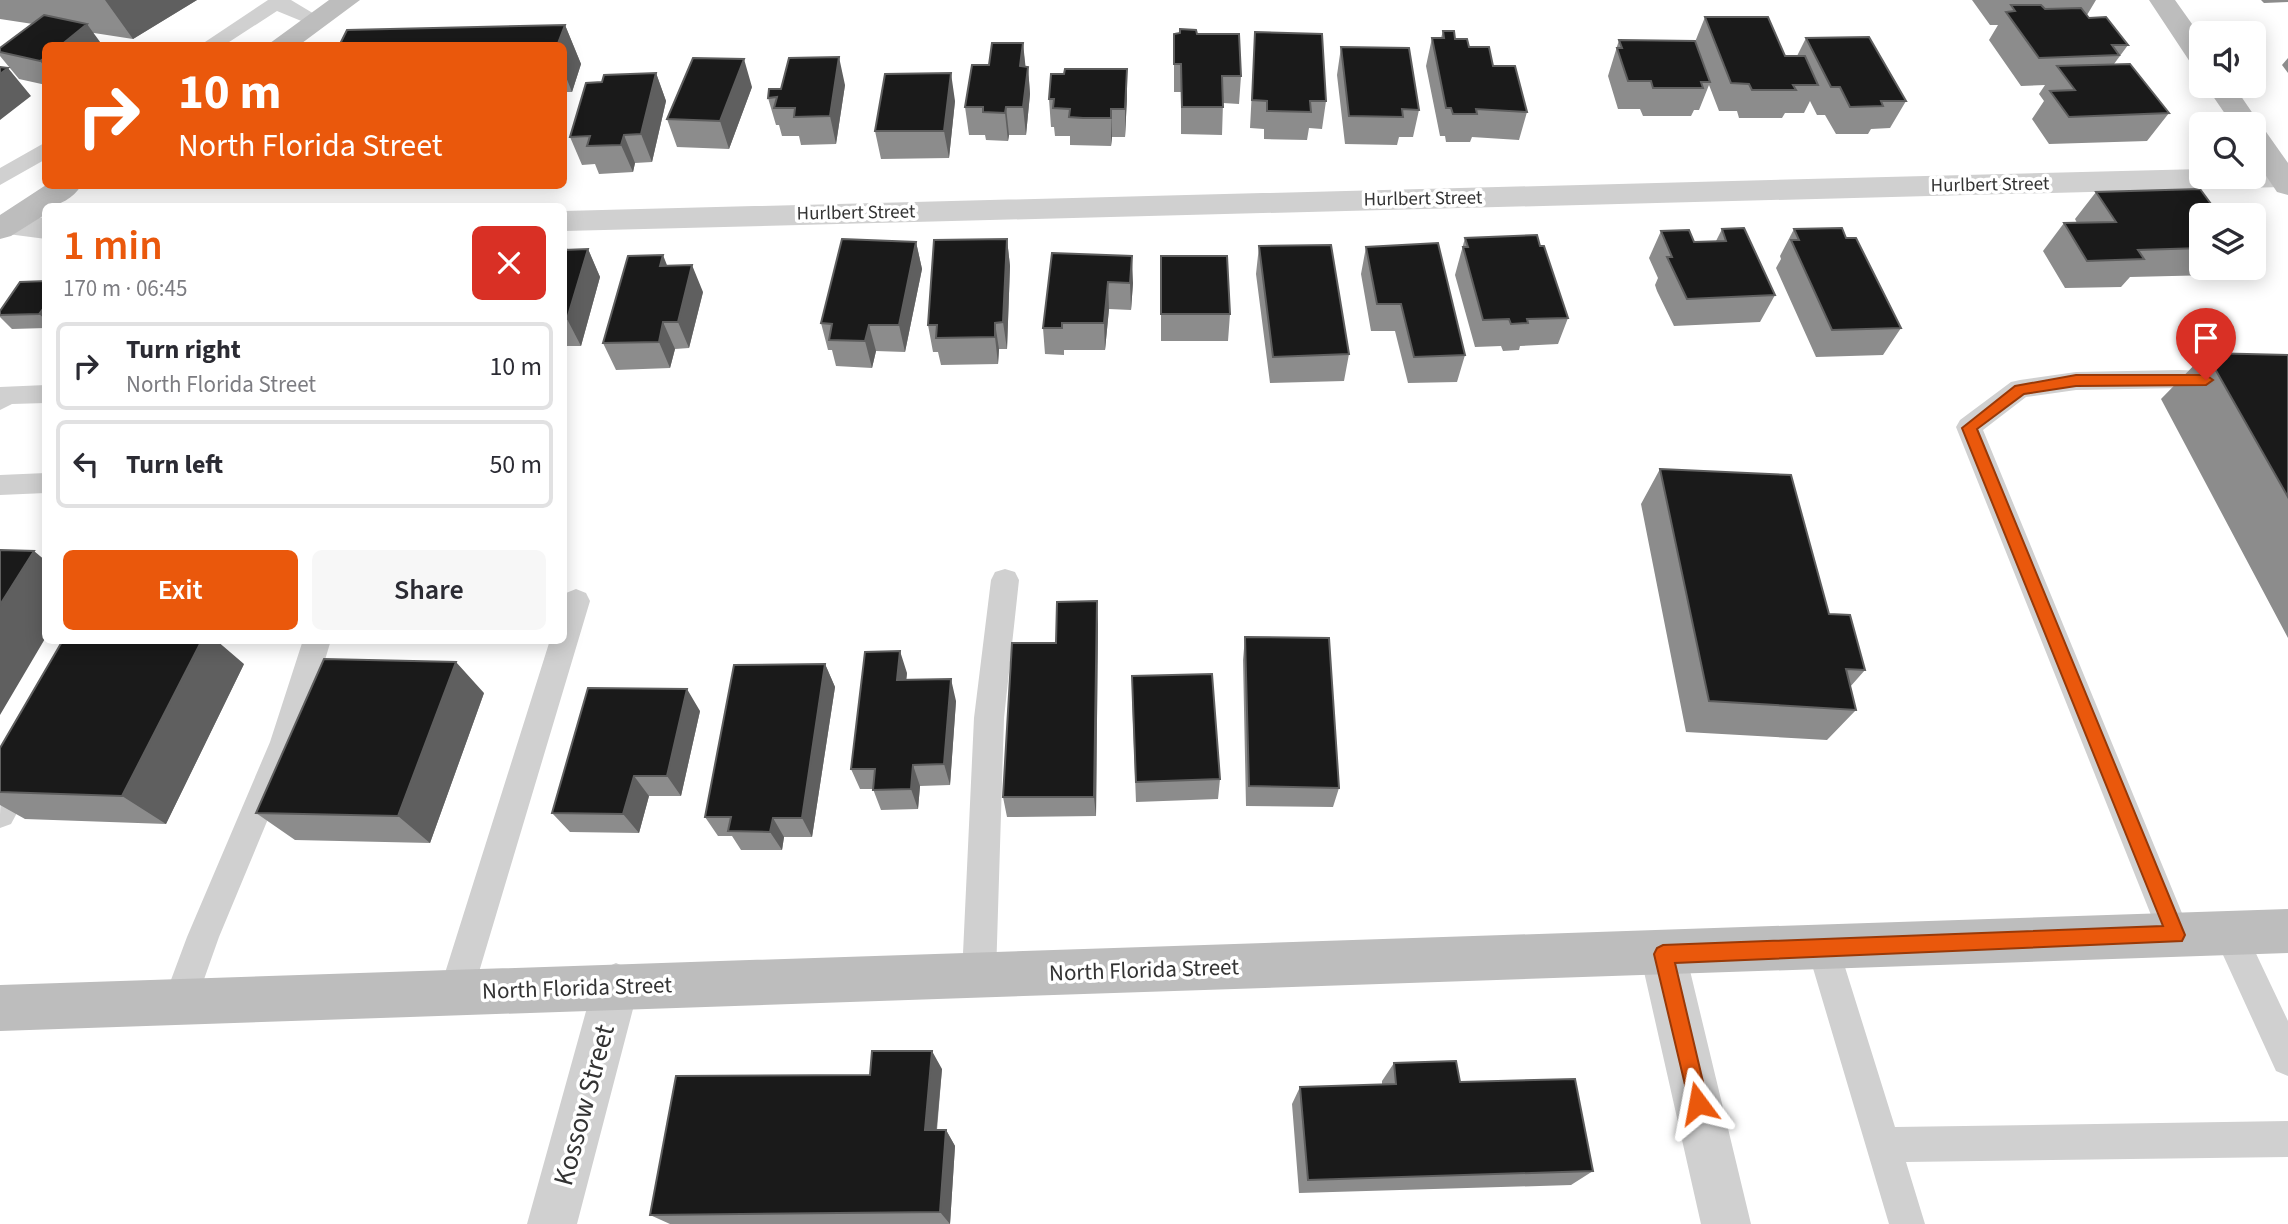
<!DOCTYPE html>
<html lang="en">
<head>
<meta charset="utf-8">
<style>
	:root { --surface:#fff; --page:#f7f7f7; --text:#2b2b33; --muted:#7c7c81; --line:#e1e1e2; --accent:#ea580c }
	body { margin:0; font-family:"Source Sans 3",sans-serif; background:var(--page); color:var(--text); height:100vh; display:flex; flex-direction:column; font-size:26px; white-space:nowrap }
	* { box-sizing:border-box; margin:0 }
	p { font-size:23px; color:var(--muted) }
	.icon { flex:none; width:38px; height:38px; fill:none; stroke:currentColor; stroke-width:2; stroke-linecap:round; stroke-linejoin:round }
	.map { position:relative; flex:1; overflow:hidden }
	.side { position:absolute; left:42px; top:203px; width:525px; height:441px; display:flex; flex-direction:column; background:var(--surface); border-radius:10px; box-shadow:0 4px 18px #0003 }
	.side>* { flex:none }
	.top-card { position:absolute; left:42px; top:42px; width:525px; height:147px; border-radius:10px; box-shadow:0 4px 18px #0003; background:#ea580c; color:#fff; overflow:hidden }
	.controls { position:absolute; left:2189px; top:21px; display:grid; gap:14px }
	.controls a { display:grid; place-items:center; width:77px; height:77px; border-radius:10px; background:var(--surface); box-shadow:0 4px 18px #0003; font-size:35px }
	.pin { position:absolute; display:grid; place-items:center; width:60px; height:60px; color:#fff; margin:-72px -30px; border-radius:50% 50% 50% 0; rotate:-45deg; box-shadow:0 0 7px #0007 }
	.pin .icon { rotate:45deg }
	.me { position:absolute; width:77px; margin:-38px; rotate:347deg; stroke-linejoin:round; filter:drop-shadow(0 0 5px #0008) }
	.turn { display:flex; align-items:center; gap:24px; height:147px; padding:0 21px; font-size:32px }
	.turn .icon { width:91px; height:91px; stroke-width:2.5 }
	.turn b { display:block; font-size:49px; line-height:60px }
	.round { display:grid; place-items:center; flex:none; width:74px; height:74px; border-radius:10px; background:var(--page) }
	.overview { display:flex; align-items:center; justify-content:space-between; height:119px; padding:0 21px }
	h1 { font-size:42px; font-weight:600; line-height:52px; color:var(--accent) }
	.action { display:flex; gap:14px; margin-top:auto; padding:14px 21px }
	.action a { flex:1; height:80px; border-radius:10px; background:var(--accent); color:#fff; font-size:28px; font-weight:600; line-height:80px; text-align:center }
	.action a+a { background:var(--page); color:var(--text) }
	ul { padding:0; list-style:none }
	li { display:flex; align-items:center; gap:21px; height:88px; margin:0 14px 10px; padding:0 7px; border:4px solid var(--line); border-radius:10px }
	li div { flex:1 }
	li b { display:block; font-size:26px }
	li em { font-style:normal }
	.map>svg:first-child { display:block }
	.lines { fill:none; stroke-linecap:round; stroke-linejoin:round }
	.lane { fill:#d0d0d0; fill-rule:evenodd }
	.street { fill:#d0d0d0; fill-rule:evenodd }
	.secondary { fill:#bdbdbd; fill-rule:evenodd }
	.wall { fill:#8c8c8c }
	.shaded-wall { fill:#5f5f5f }
	.building { fill:#1a1a1a; stroke:#5f5f5f; stroke-width:2 }
	.route { fill:#ea580c; stroke:#983908; stroke-width:2 }
	.labels { text-anchor:middle; dominant-baseline:central; stroke-width:7; stroke-linejoin:round; paint-order:stroke }
	.far-street-label { font-size:19px; fill:#333; stroke:#fff }
	.street-label { font-size:23px; fill:#333; stroke:#fff }
	.near-street-label { font-size:28px; fill:#333; stroke:#fff }
</style>
</head>
<body>
<div class="map">
<svg width="2288" height="1224" viewBox="0 0 2288 1224">
	<rect width="100%" height="100%" fill="#fff"/>
	<g class="lines">
		<path class="lane" d="M268,0H291L326,21L316,27L277,11L223,46H199Z
			M46,142V159L0,185V168Z
			M2179,370L2288,374V392L2179,388L2076,390L2026,397L1983,430L2191,935L2187,946L2175,951L2163,946L2159,935L1956,427L1960,420L2011,382L2020,380L2076,372Z
			M46,385V403L12,404L0,410V387Z
			M46,473V493L0,495V475Z
			M1005,569L1015,572L1019,580L1004,718L996,975L991,987L979,991L967,987L962,975L974,718L991,580L995,572Z
			M576,589L586,593L590,601L473,992L468,1004L456,1009L444,1004L439,992L550,640H564V598L566,593Z
			M303,640H331L300,742L219,937L191,1016L179,1021L167,1016L162,1004L187,937L270,742Z
			M23,760L34,764L38,774L11,824L0,828C0,803 0,771 23,760Z
			M2229,917L2241,922L2288,1021V1076L2276,1071L2213,933L2217,922Z
			M1823,932L1835,937L1839,948L1895,1127L2288,1121V1157L1906,1162L1925,1224H1889L1807,948L1811,937Z"/>
		<path class="street" d="M2282,167L2288,169V185L2282,187L564,231V211L2202,169V177H2254V168Z
			M6,214L46,218V239L0,233V215Z
			M1663,932L1679,938L1686,954L1751,1224H1701L1640,954L1647,938Z
			M616,963L632,970L639,986L577,1224H527L593,986L600,970Z"/>
		<path class="secondary" d="M329,0H360L298,46H266Z
			M2149,0H2175L2202,38V67L2192,65Z
			M2206,86H2234L2260,124L2258,128L2264,129L2288,163V195L2277,192L2254,158V124H2232Z
			M46,185L81,186C73,198 60,206 46,206V214L11,236L0,239V215Z
			M2288,909V953L0,1031V985Z"/>
	</g>
	<path class="wall" d="M0,0H197L133,39L94,33L46,46V85L19,79L0,56V48L33,24L0,19Z
		M1972,0H2096L2087,15L2089,18L2128,45L2114,64L2169,113L2147,141L2049,144L2032,119L2044,101L2039,94L2045,85L2021,86L1989,40L1998,25H1990Z
		M2261,0H2288V2L2264,3Z
		M1705,17L1785,56H1797L1806,38L1906,101L1890,128L1871,129L1868,134H1836L1825,115H1817L1810,101L1804,113H1785L1782,118H1739L1737,111H1719L1709,85L1699,110H1694L1691,116H1643L1640,109H1618L1608,76L1619,40L1695,42Z
		M565,25L581,64L572,92H564Z
		M1443,31L1469,47L1493,66L1527,112L1519,140L1472,137L1470,142H1446L1445,136H1440L1426,66L1432,38H1441Z
		M1255,32L1326,101L1322,129L1309,128L1307,140L1264,139V129L1250,128Z
		M1174,34L1241,76L1239,104L1223,103L1222,135L1181,134V92H1174Z
		M1023,43L1025,67H1028L1030,94L1026,135H1009L1008,141L986,140L985,135H969L965,107L989,65Z
		M1341,47L1419,110L1413,137H1399L1397,145L1345,144L1337,75Z
		M2288,58V73L2282,65Z
		M656,73L666,101L652,162L635,163L633,172L599,174L595,164L582,165L570,137L602,82Z
		M845,85L836,144L801,145L799,136H782L779,125H776L768,98Z
		M752,87L729,149L677,147L667,119Z
		M1127,97L1125,137H1112L1111,146L1070,145V136H1055L1054,127H1051L1049,99Z
		M955,101L949,158L881,159L875,131Z
		M2096,192L2202,215V268H2220L2214,275L2130,277L2121,287L2065,288L2043,251L2064,223H2077L2075,219Z
		M1722,229L1775,295L1760,322L1674,326L1657,291L1655,285L1658,278L1649,258L1661,231L1694,242L1716,241Z
		M1794,229L1846,238L1901,328L1883,355L1816,357L1776,268L1781,259L1780,256Z
		M1465,238L1540,246L1568,318L1558,344L1520,346L1519,350L1503,351L1501,346L1475,347L1455,275Z
		M1007,239L1010,266L1007,349H999L998,364L941,365L938,352H933L928,325Z
		M916,242L922,269L905,352L876,351L872,368L836,366L832,350H828L821,323Z
		M564,244H565L568,250L588,249L600,277L581,346H564Z
		M1259,246L1349,354L1344,381L1270,383L1256,274Z
		M1366,247L1465,355L1457,382L1408,383L1395,331H1371L1361,274Z
		M1052,253L1133,283L1131,310L1109,309L1105,350H1064V355L1045,354L1043,328Z
		M1161,256L1230,314L1228,341H1161Z
		M46,281V328L12,329L0,317V311Z
		M703,292L689,348L675,349L670,368L616,370L603,343Z
		M2206,353L2288,355V638L2161,399Z
		M1660,469L1829,614L1865,670L1850,687L1856,710L1827,740L1686,732L1641,504Z
		M1098,624L1096,816L1007,817L1003,797L1056,643Z
		M1245,637L1339,788L1333,807L1246,806L1243,660Z
		M244,664L166,824L25,819L0,805V748Z
		M825,664L835,687L812,837H784L782,850H741L732,836H718L705,817Z
		M907,673L906,680L956,701L950,785L920,786L918,809L881,810L873,789H860L851,769Z
		M484,693L430,843L295,840L256,813Z
		M1132,698L1220,779L1218,799L1136,802Z
		M700,711L681,796H649L639,833L570,832L552,813Z
		M1394,1063L1460,1082L1593,1171L1571,1185L1299,1193L1292,1104L1300,1087L1382,1085V1081Z
		M942,1069L937,1130H946L955,1146L950,1224H670L650,1215L870,1075Z"/>
	<path class="shaded-wall" d="M105,0H197L133,39Z
		M87,24L103,46H60Z
		M565,25L581,64L572,92L564,72V46H557Z
		M1023,43L1026,71L1020,66Z
		M46,57V68L40,61Z
		M839,57L845,85L836,144L830,116Z
		M744,59L752,87L729,149L720,121Z
		M1028,67L1030,94L1026,135L1023,107Z
		M8,68L31,96L0,120V74Z
		M1127,69V97L1125,137V109Z
		M656,73L666,101L652,162L641,134Z
		M951,73L955,101L949,158L944,131Z
		M1006,107L1009,135L1008,141L1005,113Z
		M1111,109L1112,137L1111,146Z
		M624,135L635,163L633,172L621,145Z
		M1007,239L1010,266L1007,349L1003,322Z
		M916,242L922,269L905,352L899,325Z
		M588,249L600,277L581,346L567,319Z
		M663,255L674,283L660,266Z
		M1132,256L1133,283L1131,310L1130,283Z
		M692,265L703,292L689,348L678,322Z
		M1108,282L1109,309L1105,350L1104,323Z
		M46,305V320L39,314Z
		M663,322L675,349L670,368L659,342Z
		M995,323L999,349L998,364L995,337Z
		M869,325L876,351L872,368L865,341Z
		M34,551L46,561V637L0,715V605Z
		M1097,601L1098,624L1096,816L1094,797Z
		M202,640H216L244,664L166,824L122,796Z
		M900,651L907,673L904,702L897,680Z
		M456,662L484,693L430,843L398,816Z
		M825,664L835,687L812,837L802,818Z
		M951,679L956,701L950,785L944,764Z
		M687,689L700,711L681,796L667,776Z
		M913,765L920,786L918,809L911,789Z
		M634,776L649,796L639,833L623,814Z
		M773,818L784,837L782,850L770,832Z
		M932,1051L942,1069L935,1145L925,1130Z
		M946,1130L955,1146L950,1224L940,1212Z"/>
	<path class="building" d="M2011,5H2041L2045,9L2081,8L2089,18L2106,17L2128,45H2112L2119,55L2039,58L2006,12L2015,11Z
		M44,15L87,24L60,46H46V57L40,61L0,52V48Z
		M1705,17H1768L1785,56H1805L1818,85H1793L1796,90H1752L1749,84L1731,83Z
		M565,25L557,46H339L347,30Z
		M1180,29L1196,30L1197,34H1239L1241,76H1222L1223,107H1182L1181,64H1174V34L1180,33Z
		M1443,31H1454L1455,39H1467L1469,47H1489L1493,66H1515L1527,112L1476,109L1477,114H1453L1451,108H1446L1432,38H1444Z
		M1255,32L1322,34L1326,101H1310L1311,112L1267,111V101L1252,100Z
		M1869,37L1906,101H1881L1883,106L1850,107L1840,87H1831L1806,38Z
		M1619,40L1695,41L1710,82H1701L1703,88H1653L1651,81H1628L1617,48H1622Z
		M992,43H1023L1020,66L1028,67L1023,107H1006L1005,113L983,112V107H965L972,65H989Z
		M1341,47L1409,48L1419,110L1402,109L1403,117L1349,116Z
		M839,57L830,116L794,117L795,108H774L777,97L768,98L769,89H781L789,58Z
		M693,58L744,59L720,121L667,119Z
		M2130,64L2169,113L2069,117L2050,91L2075,90L2057,66Z
		M0,67L8,68L0,74Z
		M1065,69H1127L1125,109H1111V118H1083L1069,117L1070,109L1053,108L1054,99H1049L1051,74H1064Z
		M656,73L641,134L624,135L621,145L587,146L590,136L570,137L586,83L602,82L604,75Z
		M951,73L944,131H875L885,74Z
		M2200,189L2214,208H2226L2231,215H2202V248L2138,250L2144,259L2087,261L2064,223L2116,222L2096,192Z
		M1744,228L1775,295L1687,299L1667,257H1672L1661,231L1689,230L1694,242L1726,241L1722,229Z
		M1842,228L1846,238H1856L1901,328L1832,330L1791,240H1799L1794,229Z
		M1537,235L1540,246H1544L1568,318L1527,319L1528,323L1511,324L1509,319L1483,320L1463,247H1468L1465,238Z
		M842,239L916,242L899,325H869L865,341L829,340L832,324L821,323Z
		M1007,239L1003,322L995,323V337L936,338L937,325H928L934,240Z
		M1438,243L1465,355L1414,357L1401,304H1377L1366,247Z
		M1331,245L1349,354L1273,357L1259,246Z
		M588,249L567,319H564V250Z
		M1052,253L1132,256L1130,283L1108,282L1104,323H1062V328H1043Z
		M663,255L660,266L692,265L678,322H663L659,342L603,343L628,256Z
		M1161,256H1227L1230,314H1161Z
		M46,281V305L39,314L0,315V311L20,282Z
		M2206,353L2288,355V497Z
		M1660,469L1791,475L1829,614L1850,615L1865,670L1846,669L1856,710L1709,701Z
		M0,550L34,551L0,605Z
		M1097,601L1094,797H1003L1012,643H1056L1057,602Z
		M1245,637L1329,638L1339,788L1249,786Z
		M63,640H202L122,796L0,792V748Z
		M900,651L897,680L951,679L944,764L913,765L911,789L873,790L875,769H851L865,652Z
		M324,659L456,662L398,816L256,813Z
		M825,664L802,818H773L770,832L728,831L731,817H705L734,665Z
		M1212,674L1220,779L1136,782L1132,676Z
		M588,688L687,689L667,776H634L623,814L552,813Z
		M872,1051H932L925,1130H946L940,1212L650,1215L676,1076L870,1075Z
		M1456,1061L1460,1082L1575,1079L1593,1171L1308,1180L1300,1087L1396,1084L1394,1063Z"/>
	<path class="route" d="M2076,375H2206L2213,380L2206,385L2076,386L2024,394L1977,429L2185,935L2182,941L1675,963L1708,1103L1705,1110L1698,1113L1691,1110L1654,954L1657,948L1663,945L2163,926L1962,428L2015,386Z"/>
	<g class="labels">
		<g class="far-street-label">
			<text transform="translate(1990 185) rotate(-1)">Hurlbert Street</text>
			<text transform="translate(1423 199) rotate(-1)">Hurlbert Street</text>
			<text transform="translate(856 213) rotate(-1)">Hurlbert Street</text>
		</g>
		<g class="street-label">
			<text transform="translate(1144 970) rotate(-2)">North Florida Street</text>
			<text transform="translate(577 988) rotate(-2)">North Florida Street</text>
		</g>
		<g class="near-street-label">
			<text transform="translate(584 1105) rotate(-75)">Kossow Street</text>
		</g>
	</g>
</svg>
<div class="controls">
<a><svg class="icon" aria-label="sound" viewBox="0 0 24 24"><path d="M4 9h4l5-4v14l-5-4H4zM17 9q2 3 0 6"/></svg></a>
<a><svg class="icon" aria-label="search" viewBox="0 0 24 24"><circle cx="10" cy="10" r="6"/><path d="M15 15l6 6"/></svg></a>
<a><svg class="icon" aria-label="layers" viewBox="0 0 24 24"><path d="M12 4l9 5-9 5-9-5zM3 14l9 5 9-5"/></svg></a>
</div>
<div class="pin" style="left:2206px;top:380px;background:#d93025"><svg class="icon" aria-label="arrive" viewBox="0 0 24 24"><path d="M6 21V4h12l-3 4 3 4H6"/></svg></div>
<svg class="me" style="left:1698px;top:1103px" viewBox="-20 -20 40 40"><path d="M0-17L14 15 0 8-14 15z" fill="#ea580c" stroke="#fff" stroke-width="4"/></svg>
<div class="top-card">
<div class="turn"><svg class="icon" aria-label="right" viewBox="0 0 24 24"><path d="M7 20v-9h11M14 6l5 5-5 5"/></svg><div><b>10 m</b>North Florida Street</div></div>
</div>
<section class="side">
<div class="overview"><div><h1>1 min</h1><p>170 m · 06:45</p></div><a class="round" style="background:#d93025;color:#fff"><svg class="icon" aria-label="close" viewBox="0 0 24 24"><path d="M6 6l12 12M18 6L6 18"/></svg></a></div>
<ul>
<li><svg class="icon" aria-label="right" viewBox="0 0 24 24"><path d="M7 20v-9h11M14 6l5 5-5 5"/></svg><div><b>Turn right</b><p>North Florida Street</p></div><em>10 m</em></li>
<li><svg class="icon" aria-label="left" viewBox="0 0 24 24"><path d="M17 20v-9H6M10 6l-5 5 5 5"/></svg><div><b>Turn left</b></div><em>50 m</em></li>
</ul>
<div class="action"><a>Exit</a><a>Share</a></div>
</section>
</div>
</body>
</html>
